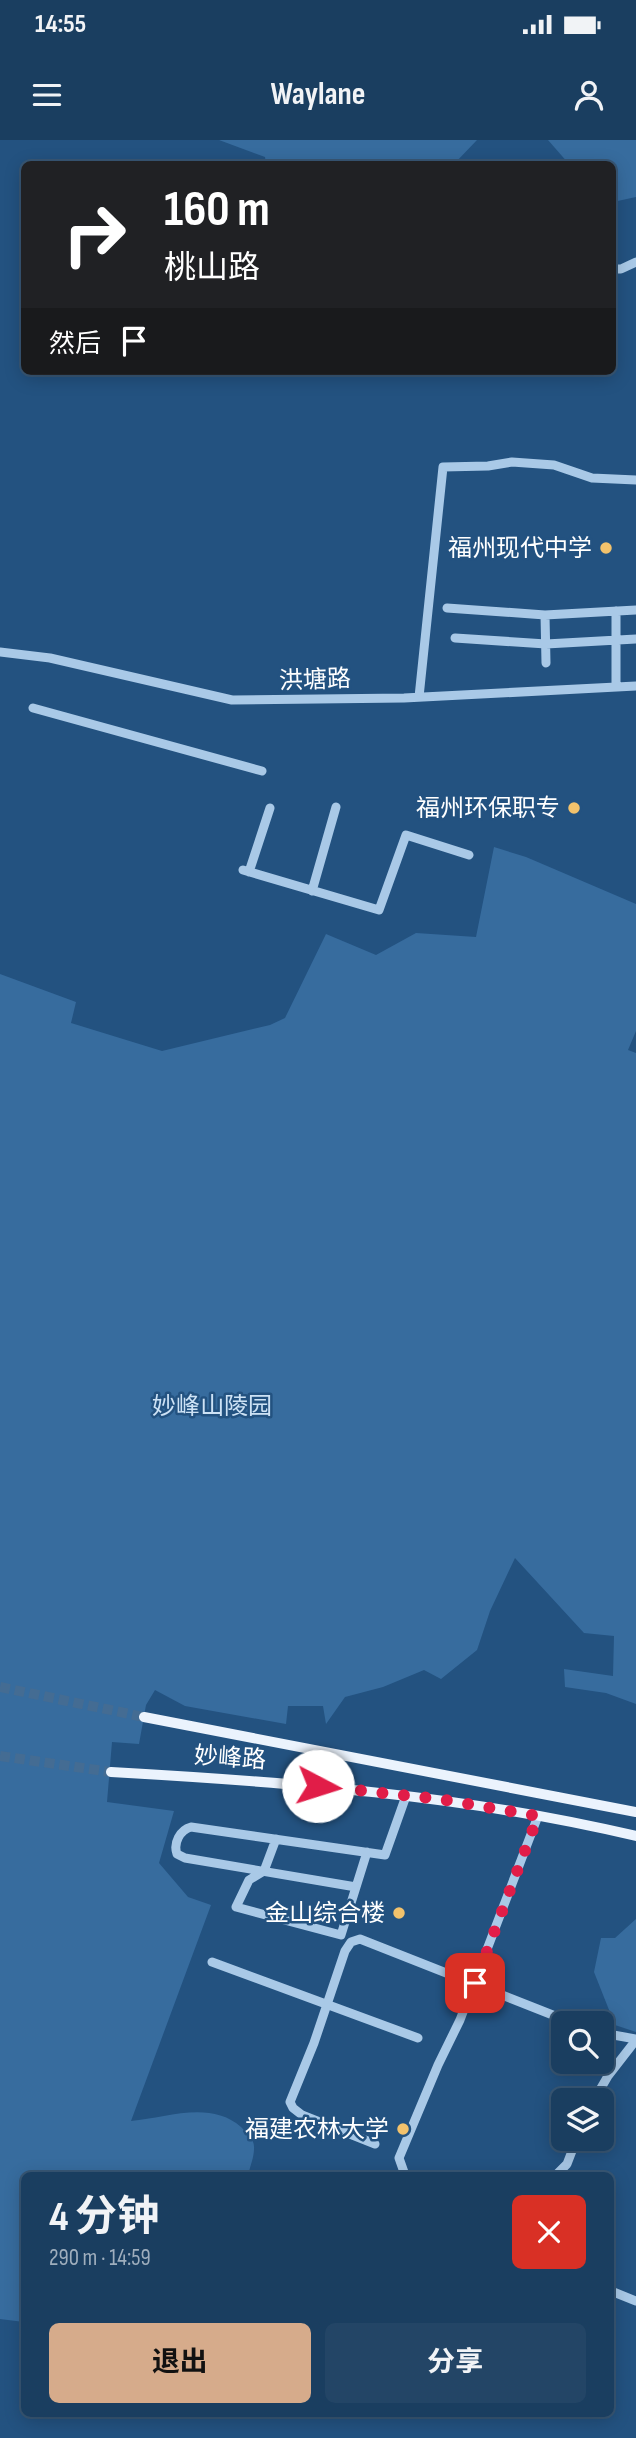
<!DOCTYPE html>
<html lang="zh">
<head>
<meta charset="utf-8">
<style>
	:root { --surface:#1a3e60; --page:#234566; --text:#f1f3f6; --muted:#9faebd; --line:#385775; --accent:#d6ab8b }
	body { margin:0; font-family:"Sofia Sans Condensed","Noto Sans SC",sans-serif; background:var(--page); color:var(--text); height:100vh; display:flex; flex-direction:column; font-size:26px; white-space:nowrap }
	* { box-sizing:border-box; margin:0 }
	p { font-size:23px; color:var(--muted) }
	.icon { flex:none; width:38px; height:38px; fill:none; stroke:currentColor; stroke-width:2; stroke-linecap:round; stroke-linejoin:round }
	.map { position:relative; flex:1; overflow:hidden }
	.side { position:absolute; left:21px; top:2032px; width:593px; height:245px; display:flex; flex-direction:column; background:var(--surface); border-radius:10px; box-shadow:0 4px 18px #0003,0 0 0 2px var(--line) }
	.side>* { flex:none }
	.banner { position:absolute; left:21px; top:21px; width:595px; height:214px; border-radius:10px; box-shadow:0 4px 18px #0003,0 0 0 2px var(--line); background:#202124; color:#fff; overflow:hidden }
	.tools { position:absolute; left:551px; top:1871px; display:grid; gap:14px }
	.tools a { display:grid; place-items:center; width:63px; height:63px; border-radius:10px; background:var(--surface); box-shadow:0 4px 18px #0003,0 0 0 2px var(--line); font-size:35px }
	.pin { position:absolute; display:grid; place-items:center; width:60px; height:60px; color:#fff; margin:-30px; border-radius:14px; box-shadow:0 4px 10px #0006 }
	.me { position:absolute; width:77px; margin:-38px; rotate:95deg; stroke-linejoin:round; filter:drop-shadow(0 0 5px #0008) }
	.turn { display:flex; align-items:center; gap:24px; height:147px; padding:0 28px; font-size:32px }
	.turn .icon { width:91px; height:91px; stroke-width:2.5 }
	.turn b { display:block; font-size:49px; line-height:60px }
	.then { display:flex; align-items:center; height:66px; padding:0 28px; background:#0003; gap:14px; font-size:26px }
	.round { display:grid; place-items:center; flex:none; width:74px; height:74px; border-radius:10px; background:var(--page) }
	.head { display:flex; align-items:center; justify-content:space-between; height:119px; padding:0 28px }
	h1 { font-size:42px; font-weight:700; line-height:52px }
	.action { display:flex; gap:14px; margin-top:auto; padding:14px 28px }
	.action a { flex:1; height:80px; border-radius:10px; background:var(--accent); color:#111; font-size:28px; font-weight:700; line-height:80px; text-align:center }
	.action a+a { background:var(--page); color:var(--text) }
	.status { display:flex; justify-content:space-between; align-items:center; height:49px; padding:0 35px; background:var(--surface); direction:ltr }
	.status svg { height:19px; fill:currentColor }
	header { display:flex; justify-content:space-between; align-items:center; height:91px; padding:0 28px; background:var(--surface); font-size:32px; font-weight:700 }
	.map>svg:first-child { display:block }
	.green { fill:#376c9e }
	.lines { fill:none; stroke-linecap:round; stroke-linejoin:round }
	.major-tunnel { stroke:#446c93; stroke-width:10; stroke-dasharray:10 5; stroke-linecap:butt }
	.minor { stroke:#a9c9e7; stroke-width:9 }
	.major { stroke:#ebf3fd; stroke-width:10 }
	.route { stroke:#e11d48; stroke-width:12; stroke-dasharray:0 21.6 }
	.poi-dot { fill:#f2c26c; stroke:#235280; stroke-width:2.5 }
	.labels { text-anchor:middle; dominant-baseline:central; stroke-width:5; stroke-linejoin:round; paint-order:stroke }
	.poi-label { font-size:24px; fill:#fff; stroke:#235280; text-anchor:end }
	.street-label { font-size:24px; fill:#fff; stroke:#235280 }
	.park-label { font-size:24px; fill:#cde2f5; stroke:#235280 }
</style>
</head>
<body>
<div class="status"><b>14:55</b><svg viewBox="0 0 49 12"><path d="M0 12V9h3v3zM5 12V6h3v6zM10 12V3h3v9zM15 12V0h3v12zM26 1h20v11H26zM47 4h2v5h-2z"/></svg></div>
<header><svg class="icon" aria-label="menu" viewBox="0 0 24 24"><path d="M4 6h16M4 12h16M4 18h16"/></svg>Waylane<svg class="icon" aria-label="person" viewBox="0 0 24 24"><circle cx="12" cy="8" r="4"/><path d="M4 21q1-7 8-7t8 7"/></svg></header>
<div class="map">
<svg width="636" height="2298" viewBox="0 0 636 2298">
	<rect width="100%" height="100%" fill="#235280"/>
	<path class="green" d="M219,0H477L454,24H266L265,17Z
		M548,0H636V57L613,62L612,24H569Z
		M494,707L526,717L636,764V891L628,910L636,913V1564L606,1553L565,1547L564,1529L613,1536L614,1496L584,1493L515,1418L490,1471L477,1510L441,1539L424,1530L383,1547L345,1557L326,1584L323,1566H288L286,1584L185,1566L155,1550L146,1565L139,1604L112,1602L107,1662L174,1671L159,1723L188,1757L211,1765L131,1981C167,1978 210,1960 241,1987C247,1993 255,1999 254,2009C254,2017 250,2027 248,2035H24V2182L0,2179V834L76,862L71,883L162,911L270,885L285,878L326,794L376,815L416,793L476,797Z
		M636,1779V1892L615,1885L594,1832L601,1798H615Z"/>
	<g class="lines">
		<path class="major-tunnel" d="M0,1547L144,1577
			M0,1616L111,1632"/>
		<path class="minor" d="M612,129H621L636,122
			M447,468L545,475L636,470
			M616,471V547
			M545,475L546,523
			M455,498L546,504L636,499
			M0,512L50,518L232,560L404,558L636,546
			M419,557L443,327L488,326L512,322L554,325L592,338L636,340
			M33,568L262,631
			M243,730L379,770L406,695L469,715
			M249,732L270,668
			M312,751L336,667
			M276,1699L264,1731L249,1740L236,1767L341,1795L367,1712
			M356,1747L185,1718L177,1714C173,1703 180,1690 191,1687L385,1715L406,1656
			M212,1822L418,1898
			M602,1893L636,1899
			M594,1960L608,1936L636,1900
			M375,2004L302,1975L293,1968L290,1962L314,1903L345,1811L351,1802L360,1799L573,1883
			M405,2035L399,2018L438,1925L460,1880L538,1676
			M556,2035L567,2024L577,1998
			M611,2151L636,2161"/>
		<path class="major" d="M144,1577L636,1672
			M111,1632C288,1642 463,1655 636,1696"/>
	</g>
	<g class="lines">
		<path class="route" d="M318,1646L439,1659L538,1676L475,1843"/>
	</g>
	<g class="poi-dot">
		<circle cx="606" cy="408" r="7"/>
		<circle cx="574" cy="668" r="7"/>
		<circle cx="399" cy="1773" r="7"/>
		<circle cx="403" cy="1989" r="7"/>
	</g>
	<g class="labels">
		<g class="poi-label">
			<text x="592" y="408">福州现代中学</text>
			<text x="560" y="668">福州环保职专</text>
			<text x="385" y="1773">金山综合楼</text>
			<text x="389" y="1989">福建农林大学</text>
		</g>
		<g class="street-label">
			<text transform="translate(315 540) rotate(-2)">洪塘路</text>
			<text transform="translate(230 1618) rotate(4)">妙峰路</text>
		</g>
		<g class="park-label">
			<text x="212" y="1266">妙峰山陵园</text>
		</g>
	</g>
</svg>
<div class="tools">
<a><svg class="icon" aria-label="search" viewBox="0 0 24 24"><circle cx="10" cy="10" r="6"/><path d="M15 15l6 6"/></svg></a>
<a><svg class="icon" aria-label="layers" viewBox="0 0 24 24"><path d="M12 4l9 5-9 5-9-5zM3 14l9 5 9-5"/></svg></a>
</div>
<div class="pin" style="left:475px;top:1843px;background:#d93025"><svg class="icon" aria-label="arrive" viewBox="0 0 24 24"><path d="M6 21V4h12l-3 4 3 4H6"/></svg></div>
<svg class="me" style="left:318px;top:1646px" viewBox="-20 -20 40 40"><circle r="19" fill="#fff"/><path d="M0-13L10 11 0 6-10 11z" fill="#e11d48"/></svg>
<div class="banner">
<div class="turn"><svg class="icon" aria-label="right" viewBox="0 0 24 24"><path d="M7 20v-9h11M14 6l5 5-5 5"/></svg><div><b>160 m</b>桃山路</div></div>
<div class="then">然后<svg class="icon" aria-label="arrive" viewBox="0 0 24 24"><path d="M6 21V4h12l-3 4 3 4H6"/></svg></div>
</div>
<section class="side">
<div class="head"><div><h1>4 分钟</h1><p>290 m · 14:59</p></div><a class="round" style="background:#d93025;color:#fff"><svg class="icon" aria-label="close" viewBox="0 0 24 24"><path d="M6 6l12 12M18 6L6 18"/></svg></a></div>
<div class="action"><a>退出</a><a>分享</a></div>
</section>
</div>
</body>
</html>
